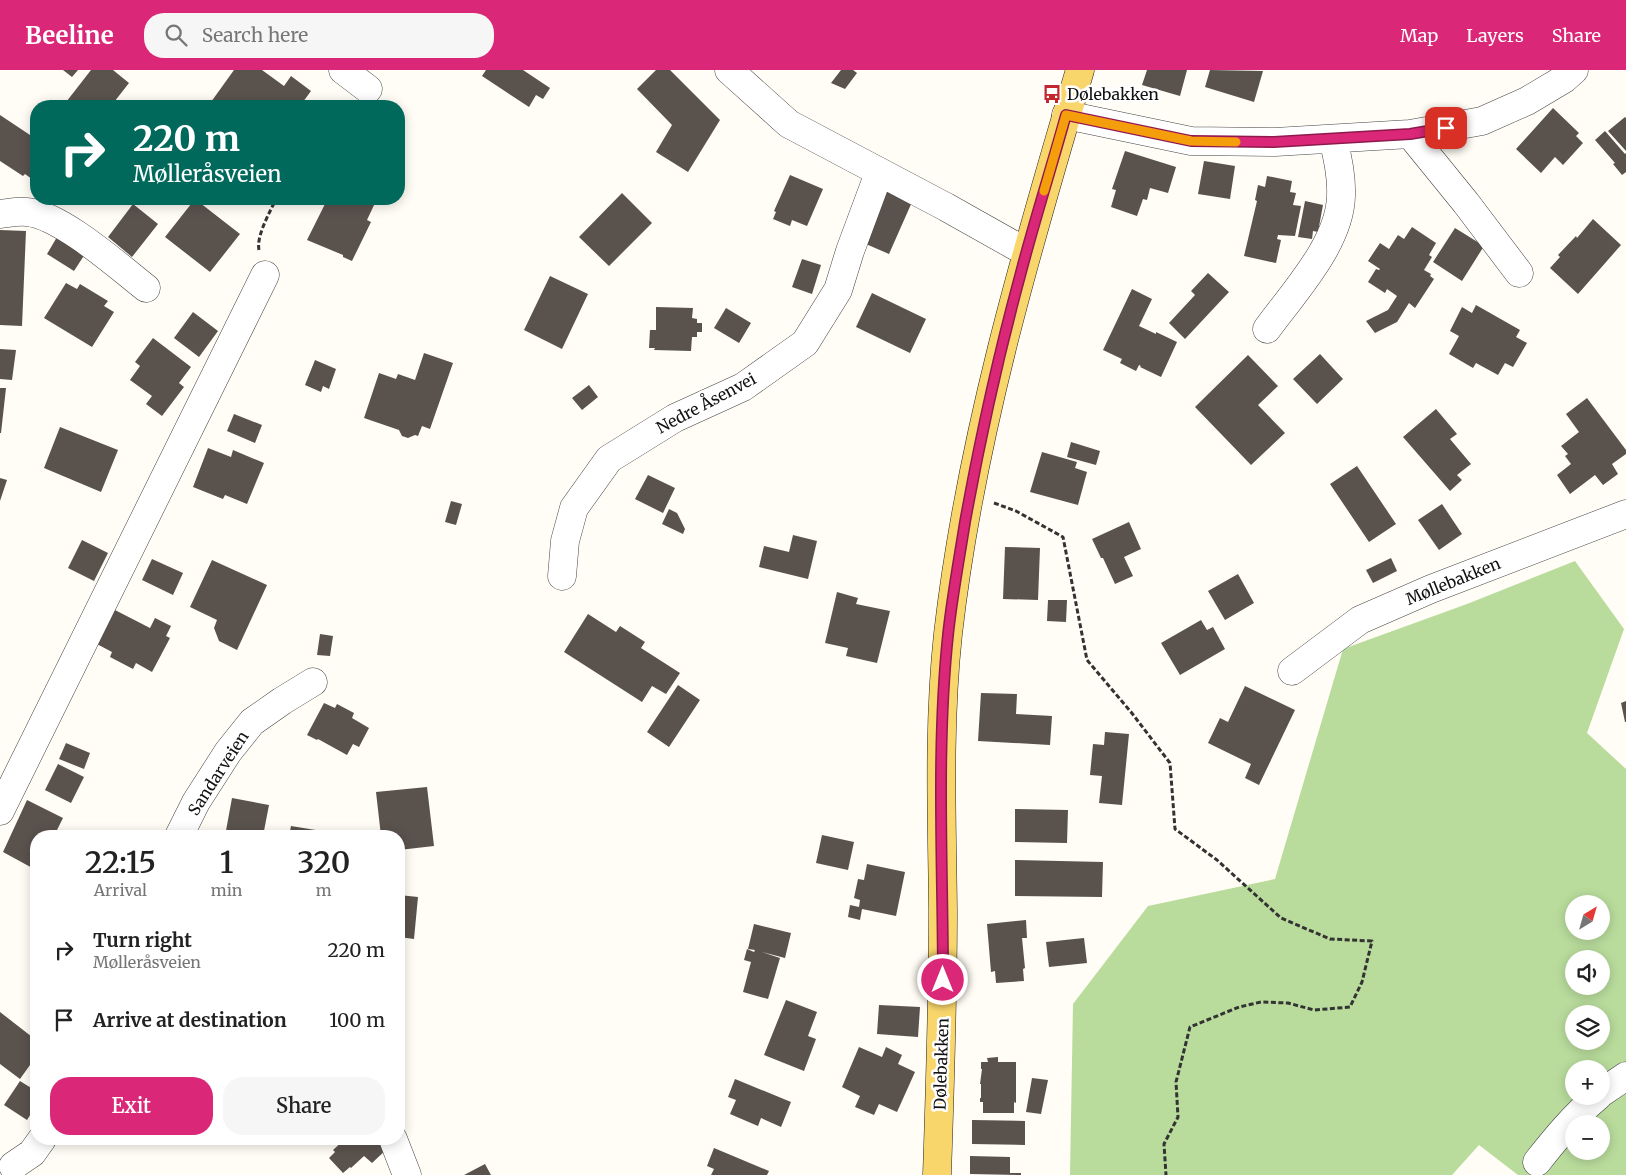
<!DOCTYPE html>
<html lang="en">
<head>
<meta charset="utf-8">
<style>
	:root { --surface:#fff; --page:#f6f6f6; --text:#222; --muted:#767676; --accent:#db2777 }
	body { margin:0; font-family:Merriweather,serif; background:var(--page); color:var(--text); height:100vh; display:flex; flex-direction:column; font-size:19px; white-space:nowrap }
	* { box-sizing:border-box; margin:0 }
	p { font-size:16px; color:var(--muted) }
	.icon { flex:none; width:28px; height:28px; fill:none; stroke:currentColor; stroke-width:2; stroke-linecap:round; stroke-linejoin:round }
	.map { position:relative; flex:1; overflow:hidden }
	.panel { position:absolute; left:30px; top:760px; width:375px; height:315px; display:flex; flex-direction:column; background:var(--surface); border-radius:20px; box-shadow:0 2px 12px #0003 }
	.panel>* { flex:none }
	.hud { position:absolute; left:30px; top:30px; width:375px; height:105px; border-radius:20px; box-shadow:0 2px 12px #0003; background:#00695c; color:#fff; overflow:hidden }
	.needle { width:32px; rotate:37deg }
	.tools { position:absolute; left:1565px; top:825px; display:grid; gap:10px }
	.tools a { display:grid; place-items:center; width:45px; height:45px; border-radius:50%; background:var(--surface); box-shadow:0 2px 12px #0003; font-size:25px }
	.pin { position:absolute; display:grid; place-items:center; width:42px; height:42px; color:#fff; margin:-21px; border-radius:10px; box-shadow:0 2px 8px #0006 }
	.me { position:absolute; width:55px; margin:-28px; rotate:0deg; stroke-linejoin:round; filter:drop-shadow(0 0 4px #0008) }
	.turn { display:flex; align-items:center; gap:18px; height:105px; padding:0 20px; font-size:22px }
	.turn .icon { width:65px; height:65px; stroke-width:2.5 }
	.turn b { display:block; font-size:35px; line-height:42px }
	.eta { display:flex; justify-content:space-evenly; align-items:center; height:85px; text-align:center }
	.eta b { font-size:30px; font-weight:600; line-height:35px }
	.action { display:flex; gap:10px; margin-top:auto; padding:10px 20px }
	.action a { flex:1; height:58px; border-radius:20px; background:var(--accent); color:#fff; font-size:20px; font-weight:600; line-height:58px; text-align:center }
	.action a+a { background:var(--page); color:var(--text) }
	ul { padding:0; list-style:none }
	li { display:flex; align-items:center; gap:15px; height:70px; padding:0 20px }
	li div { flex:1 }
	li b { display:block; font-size:19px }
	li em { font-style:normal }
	header { display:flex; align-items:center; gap:30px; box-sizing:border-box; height:70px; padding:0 25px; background:var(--accent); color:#fff }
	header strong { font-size:24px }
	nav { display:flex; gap:28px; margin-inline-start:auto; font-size:18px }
	.search { width:350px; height:45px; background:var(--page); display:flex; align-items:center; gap:12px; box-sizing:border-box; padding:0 18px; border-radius:20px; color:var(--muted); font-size:19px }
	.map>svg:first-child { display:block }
	.forest { fill:#b9dc9c; fill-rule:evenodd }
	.building { fill:#5a524d }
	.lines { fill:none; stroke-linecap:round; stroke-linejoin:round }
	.minor-casing { stroke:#444; stroke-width:29 }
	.major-casing { stroke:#222; stroke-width:29 }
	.path { stroke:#333; stroke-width:3; stroke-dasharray:5 2.5; stroke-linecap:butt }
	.minor { stroke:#fff; stroke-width:28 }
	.major { stroke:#f9d66b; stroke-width:28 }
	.route-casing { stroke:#8e194d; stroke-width:12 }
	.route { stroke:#db2777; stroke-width:9 }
	.slow { stroke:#f59e0b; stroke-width:9 }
	.labels { text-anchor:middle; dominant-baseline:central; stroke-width:5; stroke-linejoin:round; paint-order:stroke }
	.poi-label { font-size:16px; fill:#111; stroke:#fff; text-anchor:start }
	.street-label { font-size:16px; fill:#111; stroke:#fff }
</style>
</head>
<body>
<header>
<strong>Beeline</strong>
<div class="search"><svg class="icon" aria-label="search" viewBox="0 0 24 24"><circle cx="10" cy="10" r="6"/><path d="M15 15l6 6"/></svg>Search here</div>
<nav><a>Map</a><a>Layers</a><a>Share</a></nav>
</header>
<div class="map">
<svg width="1626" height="1105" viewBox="0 0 1626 1105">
	<rect width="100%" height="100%" fill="#fffdf5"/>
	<path class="forest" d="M1575,491L1624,559L1587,663L1626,699V1105H1518L1479,1075L1452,1105H1070L1073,934L1148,836L1275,809L1343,579L1467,534ZM1574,834H1601V861H1574ZM1574,889H1601V916H1574ZM1574,944H1601V971H1574ZM1574,999H1601V1026H1574ZM1574,1054H1601V1081H1574Z"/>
	<path class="building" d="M63,0H78L72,7Z
		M91,0H113L129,13L111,36H63Z
		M234,0H262L284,16L291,6L311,21L300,36H217L211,32Z
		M486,0H523L550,18L543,29L536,25L529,37L482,6Z
		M656,0H670L720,50L688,102L656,82L672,55L637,19Z
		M841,0H853L857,3L845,19L831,13Z
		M1147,0H1187L1180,26L1142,15Z
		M1210,0L1263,1L1254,32L1205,17Z
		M1553,38L1579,63L1576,66L1583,73L1563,95L1555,87L1541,103L1516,79Z
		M0,45L36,69V112L25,104L23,106L0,91Z
		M1625,47L1626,48V81L1608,61Z
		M1605,61L1625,84L1626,83V102L1622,105L1613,94L1615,93L1595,70Z
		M1125,81L1176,97L1168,123L1150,118L1147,130L1143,129L1137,146L1111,137L1116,120L1112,119Z
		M1204,91L1235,96L1230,129L1198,124Z
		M790,105L823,119L807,156L792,150L790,156L773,149L776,142L774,141Z
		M1267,106L1292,111L1290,122L1296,123L1293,135L1301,136L1295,166L1278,165L1277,169L1281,170L1276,193L1244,186L1257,131L1255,130L1258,115L1265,117Z
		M885,120L912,132L889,184L859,171Z
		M622,123L652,153L609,196L579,167Z
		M195,129L240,164L210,202L165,167Z
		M333,129H382L379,134L375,133L367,150L371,152L352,191L343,187V185L307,170L327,130L331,132Z
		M1305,131L1323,135L1318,162L1313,161L1312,169L1298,167Z
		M133,134L158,154L132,187L108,167Z
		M1593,149L1621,175L1578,224L1550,198L1560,187L1558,185L1576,166L1577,168Z
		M1412,157L1436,173L1429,185L1432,187L1424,200L1431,204L1430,206L1434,209L1415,238L1409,233L1397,252L1375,263L1366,251L1388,240L1397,226L1387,219L1385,223L1368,212L1376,199L1379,200L1380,199L1368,191L1380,173L1389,179L1398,165L1404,169Z
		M1455,158L1484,176L1462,211L1433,192Z
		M0,160L26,161L22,256L0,255Z
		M57,167L85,184L74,201L47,184Z
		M802,189L821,195L812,224L792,217Z
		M1208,203L1229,222L1185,269L1169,253L1195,225L1191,221Z
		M550,206L588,224L562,279L524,260Z
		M66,213L77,219L80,214L108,231L104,236L114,242L92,277L44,248Z
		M1132,219L1152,229L1139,256L1156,264V262L1177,272L1161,307L1140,297L1141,296L1139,295L1136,301L1120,293L1122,289L1103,280Z
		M872,223L926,249L910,283L856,257Z
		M1476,235L1520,260L1516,267L1527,273L1513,297L1505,293L1498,305L1476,293L1473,298L1449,284L1459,266L1450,261L1462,237L1472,243Z
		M656,237L693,238L692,248L697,249V253H702V262H697V267H692L691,281L654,280L655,278H649L650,260H656Z
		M726,238L751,253L739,273L714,258Z
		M193,242L218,261L199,287L174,268Z
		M153,268L191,297L179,313L184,317L162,346L146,334L152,326L130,310L140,296L135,292Z
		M0,279L16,280L12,310L0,309Z
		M424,283L453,293L430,359L422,356L418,366L415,365L408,368L402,366L399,360L364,348L379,303L396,309L398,304L415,310Z
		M1320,284L1343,309L1317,334L1293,309Z
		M1248,285L1278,316L1258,335L1285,363L1251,395L1195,337Z
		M315,290L336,299L329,319L323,316L321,322L305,315Z
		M589,315L598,327L582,340L572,328Z
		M0,318H6L1,363H0Z
		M1587,328L1626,380V384L1612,394L1618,404L1603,415L1595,405L1570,424L1557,405L1571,394L1565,386L1568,384L1561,376L1579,362L1566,344Z
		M1436,339L1457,364L1450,369L1471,394L1457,405L1462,410L1450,421L1403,367Z
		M234,344L262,355L255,373L227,361Z
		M60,357L118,380L101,422L44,398Z
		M1071,372L1100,381L1096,395L1067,387Z
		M208,378L231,387L233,380L264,393L247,434L225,425L223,429L193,417Z
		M1042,382L1077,392L1075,398L1087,402L1078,435L1030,422Z
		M1357,396L1396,454L1369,472L1330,414Z
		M648,405L675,418L663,443L635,429Z
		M0,408L7,410L0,431Z
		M451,431L462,434L456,455L445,452Z
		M1442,434L1462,464L1439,480L1418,450Z
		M669,439L677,443L685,459L683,464L662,454Z
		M1129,452L1141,479L1124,487L1133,506L1115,514L1103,488H1101L1092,469Z
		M793,465L817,471L808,509L759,497L764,476L789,482Z
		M82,470L108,483L94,511L68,498Z
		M1005,477L1040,478L1038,530L1003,529Z
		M1391,488L1397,501L1373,513L1366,500Z
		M152,489L183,503L173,525L142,510Z
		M212,490L267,515L237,580L219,571L214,558L217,550L190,537Z
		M1238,504L1254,533L1225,550L1208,521Z
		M837,522L858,528L856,534L890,541L877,593L846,586L848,578L825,573Z
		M1048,530H1067L1066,552L1047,551Z
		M113,539L150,558L155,548L171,556L166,566L170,568L152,602L136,593L133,599L110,587L112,582L95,573Z
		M588,544L616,562L620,556L645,572L641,578L680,603L666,624L652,616L642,632L564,582Z
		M1201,550L1207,560L1213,557L1225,579L1180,605L1161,573Z
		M320,564L333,566L330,586L317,585Z
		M678,615L700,630L669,677L647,662Z
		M1245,616L1295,640L1259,715L1245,708L1251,694L1208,673L1220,648L1228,652Z
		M981,623L1017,624L1016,644L1052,646L1050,675L978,671Z
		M1626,631V652H1625L1621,633Z
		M324,633L335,638L337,634L354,643L352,648L369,658L359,677L353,674L347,685L318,669L317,670L307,665Z
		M1105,662L1129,664L1122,735L1099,733L1102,706L1090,705L1093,674L1104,675Z
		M66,673L90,683L84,699L59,689Z
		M58,694L84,707L71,733L45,720Z
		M427,717L434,776L399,780V766H381L376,722Z
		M232,728L269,735L263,766H225Z
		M27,730L63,748L54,766H36V800L3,782Z
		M1015,739L1068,740L1067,773L1015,772Z
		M291,756L328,762L327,766H289Z
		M822,765L854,772L848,800L816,793Z
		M1015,790L1103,792L1102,827L1015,826Z
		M867,794L905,802L896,846L862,839L860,850L848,847L850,835L859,837L860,830L854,828L858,809L864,810Z
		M399,825L418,827L414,869L399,867Z
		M1026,850L1027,868H1022L1025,898L1023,899L1024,911L996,913L995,901L991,902L987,854Z
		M754,854L791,863L785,888L762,882L780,888L768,929L743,922L751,892L744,890L747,879L754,882L755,880L748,879Z
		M1084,868L1087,893L1049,897L1046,872Z
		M786,930L817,942L808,966L816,969L804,1001L764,985Z
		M879,935L920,937L918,967L877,964Z
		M0,942L36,970V995L34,998L30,995L20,1009L0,994Z
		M859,977L882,987L886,977L902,985L898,994L915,1002L897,1042L879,1034L874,1045L855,1037L860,1026L842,1017Z
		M998,987V992H1016V1033L1014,1032V1043H983V1032H980V1028H981V1014H980L982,999H981V992H988L987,988Z
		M1032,1008L1048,1010L1041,1044L1026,1042Z
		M735,1009L791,1032L781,1057L761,1048L758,1056L730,1044L736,1030L728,1027Z
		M20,1011L36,1021V1036L27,1050L4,1035Z
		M972,1050L1025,1051V1075L972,1074Z
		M345,1069H381L388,1078L372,1093L364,1086L351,1098L350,1097L343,1103L329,1088L335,1082L333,1080Z
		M714,1078L769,1101L767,1105H711L714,1099L707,1096Z
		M970,1086L1010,1087V1103H1021V1105L970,1104Z
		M485,1094L491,1105H464Z"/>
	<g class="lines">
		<g class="minor-casing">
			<path id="minor" d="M343,0L368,19
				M729,0L789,54L946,137L1026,182
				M1066,45L1191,71L1275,72L1410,64L1482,51L1527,31L1564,9L1574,0
				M1410,64L1466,133L1519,203
				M0,144C9,143 18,141 27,142C61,145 118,196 146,218
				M1267,259C1294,222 1340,173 1341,126C1342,106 1338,88 1333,69
				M562,506L565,471L574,438L609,389L675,348L743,317L805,273L838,220L850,181L879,103
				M1292,601L1360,550L1431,519L1626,444
				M0,741L265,205
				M179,766L196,732L228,682L252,652L282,631L313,612
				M1601,1023L1626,1006
				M393,1069L407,1105
				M1537,1092C1556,1068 1574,1046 1598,1026
				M13,1096L32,1083L42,1069"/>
		</g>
		<g class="major-casing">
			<path id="major" d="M937,1105C940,1017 943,929 943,840C942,749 938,656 948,564C970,372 1025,185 1080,0"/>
		</g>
		<path class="path" d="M259,180C256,166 270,142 276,129
			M994,433L1016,441L1063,467L1087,590L1131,642L1170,693L1175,759L1217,790L1281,848L1330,869L1372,871L1362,912L1350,937L1314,940L1288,933L1261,932L1239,937L1190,957L1176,1012L1178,1047L1164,1074L1166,1105"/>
		<use href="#minor" class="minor"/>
		<use href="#major" class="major"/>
	</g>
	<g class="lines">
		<g class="route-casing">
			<path id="route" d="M943,910C943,796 936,679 948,565C952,527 959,490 965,452C980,369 998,287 1020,206C1034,152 1051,99 1066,45L1191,71L1274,72L1410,64L1446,58"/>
		</g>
		<use href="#route" class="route"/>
		<path class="slow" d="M1044,121L1066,45L1191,71L1236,72"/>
	</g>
	<defs>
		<g id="bus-bare" transform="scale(1.5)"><path d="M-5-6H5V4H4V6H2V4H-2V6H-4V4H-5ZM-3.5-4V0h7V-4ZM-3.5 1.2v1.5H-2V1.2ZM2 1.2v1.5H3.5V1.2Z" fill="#c4262e" stroke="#fff" stroke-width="2.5" paint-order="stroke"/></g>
	</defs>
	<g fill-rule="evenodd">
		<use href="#bus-bare" x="1052" y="24"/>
	</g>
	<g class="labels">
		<g class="poi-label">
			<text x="1067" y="24">Dølebakken</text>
		</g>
		<g class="street-label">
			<text transform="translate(706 333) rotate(-28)">Nedre Åsenvei</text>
			<text transform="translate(1453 511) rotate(-22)">Møllebakken</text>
			<text transform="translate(218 703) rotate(-57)">Sandarveien</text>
			<text transform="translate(941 994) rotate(-88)">Dølebakken</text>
		</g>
	</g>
</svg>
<div class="tools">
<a><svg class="needle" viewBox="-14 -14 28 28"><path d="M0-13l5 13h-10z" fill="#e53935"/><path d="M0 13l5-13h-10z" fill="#767676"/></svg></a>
<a><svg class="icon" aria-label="sound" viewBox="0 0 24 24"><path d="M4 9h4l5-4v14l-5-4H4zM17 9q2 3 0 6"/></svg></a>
<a><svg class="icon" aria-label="layers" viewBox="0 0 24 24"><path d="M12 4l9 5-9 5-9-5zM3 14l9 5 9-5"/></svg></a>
<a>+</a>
<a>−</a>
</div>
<div class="pin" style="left:1446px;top:58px;background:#d93025"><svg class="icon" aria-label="arrive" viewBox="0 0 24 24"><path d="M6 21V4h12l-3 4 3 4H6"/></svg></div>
<svg class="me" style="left:943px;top:910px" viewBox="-20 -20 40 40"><circle r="17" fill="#db2777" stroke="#fff" stroke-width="3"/><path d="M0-11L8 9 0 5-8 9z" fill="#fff"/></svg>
<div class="hud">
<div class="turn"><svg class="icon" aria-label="right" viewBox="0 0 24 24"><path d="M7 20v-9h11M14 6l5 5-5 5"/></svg><div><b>220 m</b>Mølleråsveien</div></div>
</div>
<section class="panel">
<div class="eta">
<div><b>22:15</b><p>Arrival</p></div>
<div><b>1</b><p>min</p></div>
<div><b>320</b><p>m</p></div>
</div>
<ul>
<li><svg class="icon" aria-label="right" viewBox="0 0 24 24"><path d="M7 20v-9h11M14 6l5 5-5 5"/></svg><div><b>Turn right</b><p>Mølleråsveien</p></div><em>220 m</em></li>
<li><svg class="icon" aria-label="arrive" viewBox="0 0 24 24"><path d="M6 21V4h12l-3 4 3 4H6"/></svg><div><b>Arrive at destination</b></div><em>100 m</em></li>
</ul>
<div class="action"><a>Exit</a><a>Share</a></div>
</section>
</div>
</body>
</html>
